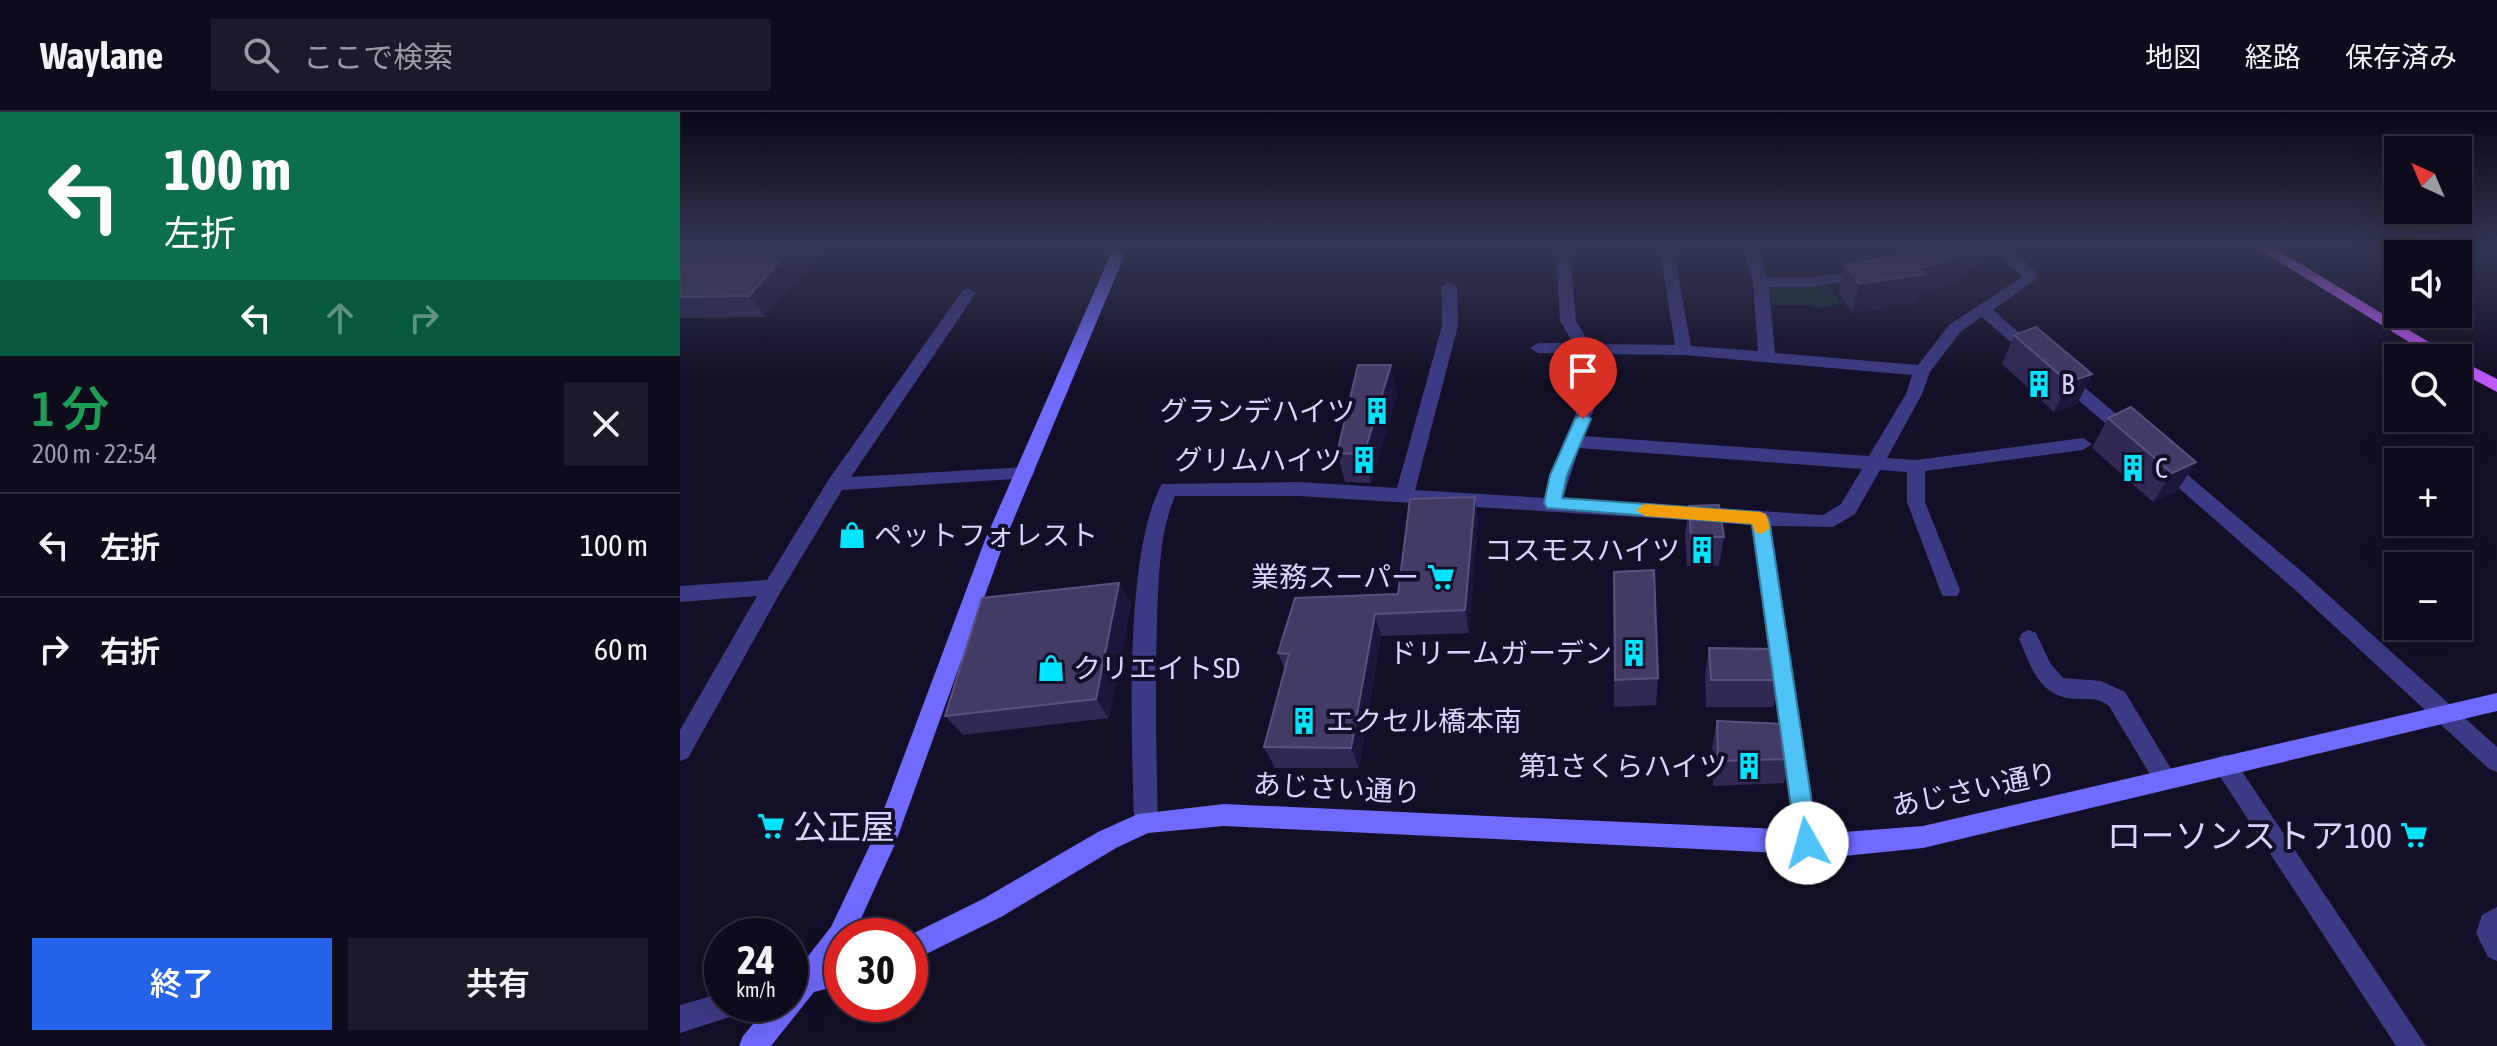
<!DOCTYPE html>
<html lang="ja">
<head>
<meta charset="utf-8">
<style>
	:root { --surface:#0e0b1c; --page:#1c1929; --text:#f1f3f6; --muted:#9b9ba3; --line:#2e2b3b; --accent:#2563eb }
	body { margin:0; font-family:"Asap Condensed","Noto Sans JP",sans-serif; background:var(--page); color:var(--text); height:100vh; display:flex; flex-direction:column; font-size:30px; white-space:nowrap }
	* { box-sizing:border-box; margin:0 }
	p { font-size:26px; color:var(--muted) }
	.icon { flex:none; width:44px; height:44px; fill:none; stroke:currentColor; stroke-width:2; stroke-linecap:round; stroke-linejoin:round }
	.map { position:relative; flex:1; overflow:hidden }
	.details { display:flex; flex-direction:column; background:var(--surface); width:680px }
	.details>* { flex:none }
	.top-card { background:#0b6e4f; color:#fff; overflow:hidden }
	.needle { width:52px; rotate:316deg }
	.tools { position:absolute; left:1704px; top:24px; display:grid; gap:16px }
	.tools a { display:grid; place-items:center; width:88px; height:88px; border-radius:0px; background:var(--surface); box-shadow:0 8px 32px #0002,0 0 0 2px var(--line); font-size:40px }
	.speed { position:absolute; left:24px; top:806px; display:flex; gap:16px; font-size:40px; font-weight:700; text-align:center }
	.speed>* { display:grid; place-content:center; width:104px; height:104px; border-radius:50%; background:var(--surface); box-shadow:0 8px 32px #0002,0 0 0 2px var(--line); line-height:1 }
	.speed small { font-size:20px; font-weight:400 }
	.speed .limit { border:12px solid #d22; background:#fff; color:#111 }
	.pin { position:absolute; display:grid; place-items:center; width:68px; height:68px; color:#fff; margin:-82px -34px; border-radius:50% 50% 50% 0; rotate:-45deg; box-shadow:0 0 8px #0007 }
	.pin .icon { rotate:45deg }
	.me { position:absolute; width:88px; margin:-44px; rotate:353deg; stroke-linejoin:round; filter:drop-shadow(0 0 6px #0008) }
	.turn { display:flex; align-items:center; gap:28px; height:168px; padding:0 32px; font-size:36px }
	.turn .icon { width:104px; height:104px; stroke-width:2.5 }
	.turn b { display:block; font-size:56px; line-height:68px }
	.lanes { display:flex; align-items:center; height:76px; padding:0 32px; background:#0003; justify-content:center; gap:40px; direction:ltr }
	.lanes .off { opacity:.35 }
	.round { display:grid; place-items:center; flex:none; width:84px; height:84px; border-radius:0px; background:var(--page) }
	.summary { display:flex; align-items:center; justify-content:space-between; height:136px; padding:0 32px }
	h1 { font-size:48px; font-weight:600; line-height:60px; color:#1e9e55 }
	.action { display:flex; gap:16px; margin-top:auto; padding:16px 32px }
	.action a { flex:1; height:92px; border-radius:0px; background:var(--accent); color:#fff; font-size:32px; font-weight:600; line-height:92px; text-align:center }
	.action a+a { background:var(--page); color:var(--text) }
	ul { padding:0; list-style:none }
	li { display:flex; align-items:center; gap:24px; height:104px; padding:0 32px; border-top:2px solid var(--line) }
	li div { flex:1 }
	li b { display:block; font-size:30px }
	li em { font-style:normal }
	header { display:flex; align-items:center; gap:48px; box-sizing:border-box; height:112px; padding:0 40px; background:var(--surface); border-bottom:2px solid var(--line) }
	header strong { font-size:38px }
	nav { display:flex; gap:44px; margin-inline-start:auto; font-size:28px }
	.search { width:560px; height:72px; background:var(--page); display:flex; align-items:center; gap:20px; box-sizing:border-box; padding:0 28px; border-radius:0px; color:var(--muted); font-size:30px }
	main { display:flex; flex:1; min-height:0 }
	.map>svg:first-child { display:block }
	.green { fill:#12302f }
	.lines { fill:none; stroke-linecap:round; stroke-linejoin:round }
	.street { fill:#3d3a85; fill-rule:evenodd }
	.secondary { fill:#6f6bff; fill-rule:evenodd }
	.primary { fill:#c25bff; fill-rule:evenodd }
	.wall { fill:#312854 }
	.shaded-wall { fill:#1d163a }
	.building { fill:#433a66; stroke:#5a527e; stroke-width:2 }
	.route { fill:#4fc3f7; stroke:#337fa1; stroke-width:2 }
	.slow { fill:#f59e0b }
	.labels { text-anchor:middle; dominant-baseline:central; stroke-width:8; stroke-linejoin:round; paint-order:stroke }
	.poi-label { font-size:28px; fill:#d9d4ff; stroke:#130f26; text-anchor:end }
	.street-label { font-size:28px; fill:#d9d4ff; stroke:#130f26 }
	.near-poi-label { font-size:34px; fill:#d9d4ff; stroke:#130f26; text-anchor:start }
</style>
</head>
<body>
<header>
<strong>Waylane</strong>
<div class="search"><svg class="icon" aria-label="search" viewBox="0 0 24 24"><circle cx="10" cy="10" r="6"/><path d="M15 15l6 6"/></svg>ここで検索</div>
<nav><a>地図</a><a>経路</a><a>保存済み</a></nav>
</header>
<main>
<section class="details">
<div class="top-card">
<div class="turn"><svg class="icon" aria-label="left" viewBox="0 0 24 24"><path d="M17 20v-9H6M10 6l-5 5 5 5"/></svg><div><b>100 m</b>左折</div></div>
<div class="lanes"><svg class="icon" aria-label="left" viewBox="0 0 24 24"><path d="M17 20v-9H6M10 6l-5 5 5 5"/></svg><svg class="icon off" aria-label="ahead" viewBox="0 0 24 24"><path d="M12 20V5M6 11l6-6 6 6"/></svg><svg class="icon off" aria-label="right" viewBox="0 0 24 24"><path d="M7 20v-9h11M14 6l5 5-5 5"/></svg></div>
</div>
<div class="summary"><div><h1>1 分</h1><p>200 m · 22:54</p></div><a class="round"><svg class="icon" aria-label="close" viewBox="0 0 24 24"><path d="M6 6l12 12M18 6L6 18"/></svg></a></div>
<ul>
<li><svg class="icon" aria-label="left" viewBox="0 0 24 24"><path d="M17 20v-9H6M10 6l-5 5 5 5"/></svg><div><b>左折</b></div><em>100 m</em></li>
<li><svg class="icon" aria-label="right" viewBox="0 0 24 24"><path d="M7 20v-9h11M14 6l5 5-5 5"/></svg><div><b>右折</b></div><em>60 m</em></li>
</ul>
<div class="action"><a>終了</a><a>共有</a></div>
</section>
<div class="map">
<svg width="1817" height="934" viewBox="0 0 1817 934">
	<rect width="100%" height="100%" fill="#130f26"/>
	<path class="green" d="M1148,172L1161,192L1135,196L1133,193H1091L1090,178L1095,175Z"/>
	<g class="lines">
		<path class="street" d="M876,135H890L896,209L910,232L995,233L979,135H993L1011,234L1078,239L1073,171L1063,135H1077L1087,166L1132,165L1188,158L1195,162L1188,166L1132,175H1089L1095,241L1238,253L1269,213L1342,165L1310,135C1328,135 1350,148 1358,166L1313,198L1361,240L1359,244H1347L1302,205L1281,219L1250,260L1242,282L1207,346L1236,348L1403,326L1412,332L1403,338L1245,359V390L1280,478L1277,484H1263L1260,478L1227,390V360L1200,358L1175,402L1153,415L1091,414L1139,731L1136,739L1127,743L1118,739L1115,731L1071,412L618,384H495C479,421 479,465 477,505C475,574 476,642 478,710L474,718L466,721L458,718L454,710C452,626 443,442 482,372L618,370L717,376L762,214L761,175L769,170L777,175L778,214L735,378L865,386L879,342L912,262L900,242L858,241L850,236L858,231H893L880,209ZM916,242L1004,243L1232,263L1226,282L1189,344L903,324L928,262ZM899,336L1182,357L1161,392L1143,403L883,387Z
			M288,176L296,181L171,365L345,355L354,361L351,366L162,378L100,481L8,646L0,649V618L77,484L0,490V474L87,468L149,367L283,178Z
			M1383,261L1389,262L1456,319L1459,323L1456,327H1444L1377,270L1375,266Z
			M1483,346L1489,347L1627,464L1817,635V660L1809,657L1613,476L1477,357L1474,352Z
			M1349,518L1356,521L1370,551L1383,566L1421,569L1445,580L1493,660L1497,667L1493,674L1485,678L1477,674L1429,594C1419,586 1410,587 1398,587C1360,586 1352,557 1339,527L1342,521Z
			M1545,643L1553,646L1746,934H1716L1537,660L1533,653L1537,646Z
			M1817,795V849L1808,845L1796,821L1802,803Z
			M42,881V892H62L59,902L0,921V893Z"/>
		<path class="secondary" d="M434,135H448L325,428L215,732L173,824H162V843L158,848L162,847V873L134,880L91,934H59L63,924L90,892H110V867L151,815L192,729L305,428Z
			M1817,581V599L1243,736L1164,744L544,714L468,721L436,736L321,805L230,850L228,824L303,787L418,720L458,702L544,692L1164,720L1243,714Z"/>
		<path class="primary" d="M1575,135H1593L1775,246H1755Z
			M1778,247L1817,267V280L1778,259Z"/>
	</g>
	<path class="wall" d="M0,135H144L86,205L0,206Z
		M1246,135H1312L1309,144L1270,172L1238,183L1236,191L1172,201L1159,182L1165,152L1222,144Z
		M1334,223L1412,262L1397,292L1374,300L1322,252Z
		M717,282L691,371L665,370L657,341Z
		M1428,306L1516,350L1497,379L1473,390L1412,336Z
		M795,385L798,409L789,521L701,524L679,656H595L584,635L605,558L598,541L718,482Z
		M1009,394L1044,425L1039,454H1007L1005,423Z
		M934,460L978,566L976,593L934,595Z
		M439,471L451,492L429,606L283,623L265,604Z
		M1029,536L1100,568L1093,595H1026L1025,563Z
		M1037,609L1112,647L1104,671L1033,674L1032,635Z"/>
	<path class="shaded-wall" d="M112,135H144L86,205L69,184Z
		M1291,135H1312L1309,144L1270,172L1238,183L1236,191L1172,201L1179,172L1241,156Z
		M711,253L717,282L691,371L684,342Z
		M1412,262L1397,292L1374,300L1388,270Z
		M1516,350L1497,379L1473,390L1492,361Z
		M795,385L798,409L789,521L785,498Z
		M439,471L451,492L429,606L416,587Z
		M695,502L701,524L679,656L671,636Z"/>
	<path class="building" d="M0,135H112L69,184L0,185Z
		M1246,135H1291L1280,143L1241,156L1244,162L1179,172L1165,152L1222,144Z
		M1356,215L1412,262L1388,270L1334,223Z
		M678,253H711L684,342L657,341Z
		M1451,295L1516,350L1492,361L1428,306Z
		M795,385L785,498L695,502L671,636L584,635L609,542L598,541L615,486L718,482L730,387Z
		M1039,393L1044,425H1011L1009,394Z
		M974,458L978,566L935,568L934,460Z
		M439,471L416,587L265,604L302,486Z
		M1029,536L1096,537L1100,568H1031Z
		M1037,609L1107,612L1112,647L1038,649Z"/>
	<linearGradient id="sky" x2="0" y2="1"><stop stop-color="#0a0815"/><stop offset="0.51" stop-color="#333752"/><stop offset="1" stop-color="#333752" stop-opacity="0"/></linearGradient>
	<rect width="1817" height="266" fill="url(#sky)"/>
	<path class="route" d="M903,302L911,307L887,363L882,386L1080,400L1089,407L1138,731L1134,738L1127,741L1119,738L1116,731L1072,412L867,396L864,391L870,363L895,307Z"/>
	<path class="slow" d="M965,392L1080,400L1086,402L1090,416L1081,422L1075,420L1072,412L965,404L956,398Z"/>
	<defs>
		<g id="building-bare" transform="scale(2.16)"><path d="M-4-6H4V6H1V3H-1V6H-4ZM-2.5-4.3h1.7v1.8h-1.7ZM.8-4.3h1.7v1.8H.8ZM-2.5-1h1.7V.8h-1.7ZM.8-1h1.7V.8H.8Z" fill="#00e5ff" stroke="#130f26" stroke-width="2.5" paint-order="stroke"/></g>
		<g id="shop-bare" transform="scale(2.16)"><path d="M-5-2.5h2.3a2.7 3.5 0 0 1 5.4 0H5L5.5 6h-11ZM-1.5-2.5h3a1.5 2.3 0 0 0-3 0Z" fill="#00e5ff" stroke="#130f26" stroke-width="2.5" paint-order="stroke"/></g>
		<g id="supermarket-bare" transform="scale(2.16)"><path d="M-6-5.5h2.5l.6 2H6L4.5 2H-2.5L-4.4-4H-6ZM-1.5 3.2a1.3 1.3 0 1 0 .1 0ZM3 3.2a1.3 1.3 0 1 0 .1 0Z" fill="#00e5ff" stroke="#130f26" stroke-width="2.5" paint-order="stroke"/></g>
	</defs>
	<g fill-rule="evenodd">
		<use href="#building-bare" x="1359" y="272"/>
		<use href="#building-bare" x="697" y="299"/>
		<use href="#building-bare" x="684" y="348"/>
		<use href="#building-bare" x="1453" y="356"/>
		<use href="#shop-bare" x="172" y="423"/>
		<use href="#building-bare" x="1022" y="438"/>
		<use href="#supermarket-bare" x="761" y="465"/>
		<use href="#building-bare" x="954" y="541"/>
		<use href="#shop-bare" x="371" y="556"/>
		<use href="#building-bare" x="624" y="609"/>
		<use href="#building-bare" x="1069" y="654"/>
		<use href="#supermarket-bare" x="91" y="714"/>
		<use href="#supermarket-bare" x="1734" y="723"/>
	</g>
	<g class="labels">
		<g class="poi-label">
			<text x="1381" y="272" text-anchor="start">B</text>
			<text x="675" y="299">グランデハイツ</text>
			<text x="662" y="348">グリムハイツ</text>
			<text x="1475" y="356" text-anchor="start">C</text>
			<text x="194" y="423" text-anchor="start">ペットフォレスト</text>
			<text x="1000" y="438">コスモスハイツ</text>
			<text x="739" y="465">業務スーパー</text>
			<text x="932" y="541">ドリームガーデン</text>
			<text x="393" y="556" text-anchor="start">クリエイトSD</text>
			<text x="646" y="609" text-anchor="start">エクセル橋本南</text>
			<text x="1047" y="654">第1さくらハイツ</text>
		</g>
		<g class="street-label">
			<text transform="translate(657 676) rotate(3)">あじさい通り</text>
			<text transform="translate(1294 677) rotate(-12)">あじさい通り</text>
		</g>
		<g class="near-poi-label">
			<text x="113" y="714">公正屋</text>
			<text x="1712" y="723" text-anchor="end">ローソンストア100</text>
		</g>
	</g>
</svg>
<div class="tools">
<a><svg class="needle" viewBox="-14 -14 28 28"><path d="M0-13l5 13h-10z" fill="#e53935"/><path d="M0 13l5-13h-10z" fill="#9b9ba3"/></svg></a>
<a><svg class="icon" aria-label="sound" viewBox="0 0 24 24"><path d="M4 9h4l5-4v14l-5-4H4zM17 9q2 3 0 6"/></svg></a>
<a><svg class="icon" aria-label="search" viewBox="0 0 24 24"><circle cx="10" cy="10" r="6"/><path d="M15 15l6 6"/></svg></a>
<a>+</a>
<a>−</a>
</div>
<div class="speed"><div>24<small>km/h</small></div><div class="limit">30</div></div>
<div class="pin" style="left:903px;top:307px;background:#d93025"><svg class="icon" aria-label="arrive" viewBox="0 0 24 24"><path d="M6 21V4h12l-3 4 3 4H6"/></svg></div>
<svg class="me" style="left:1127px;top:731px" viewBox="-20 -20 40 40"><circle r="19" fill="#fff"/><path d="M0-13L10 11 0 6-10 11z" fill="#4fc3f7"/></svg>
</div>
</main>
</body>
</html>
